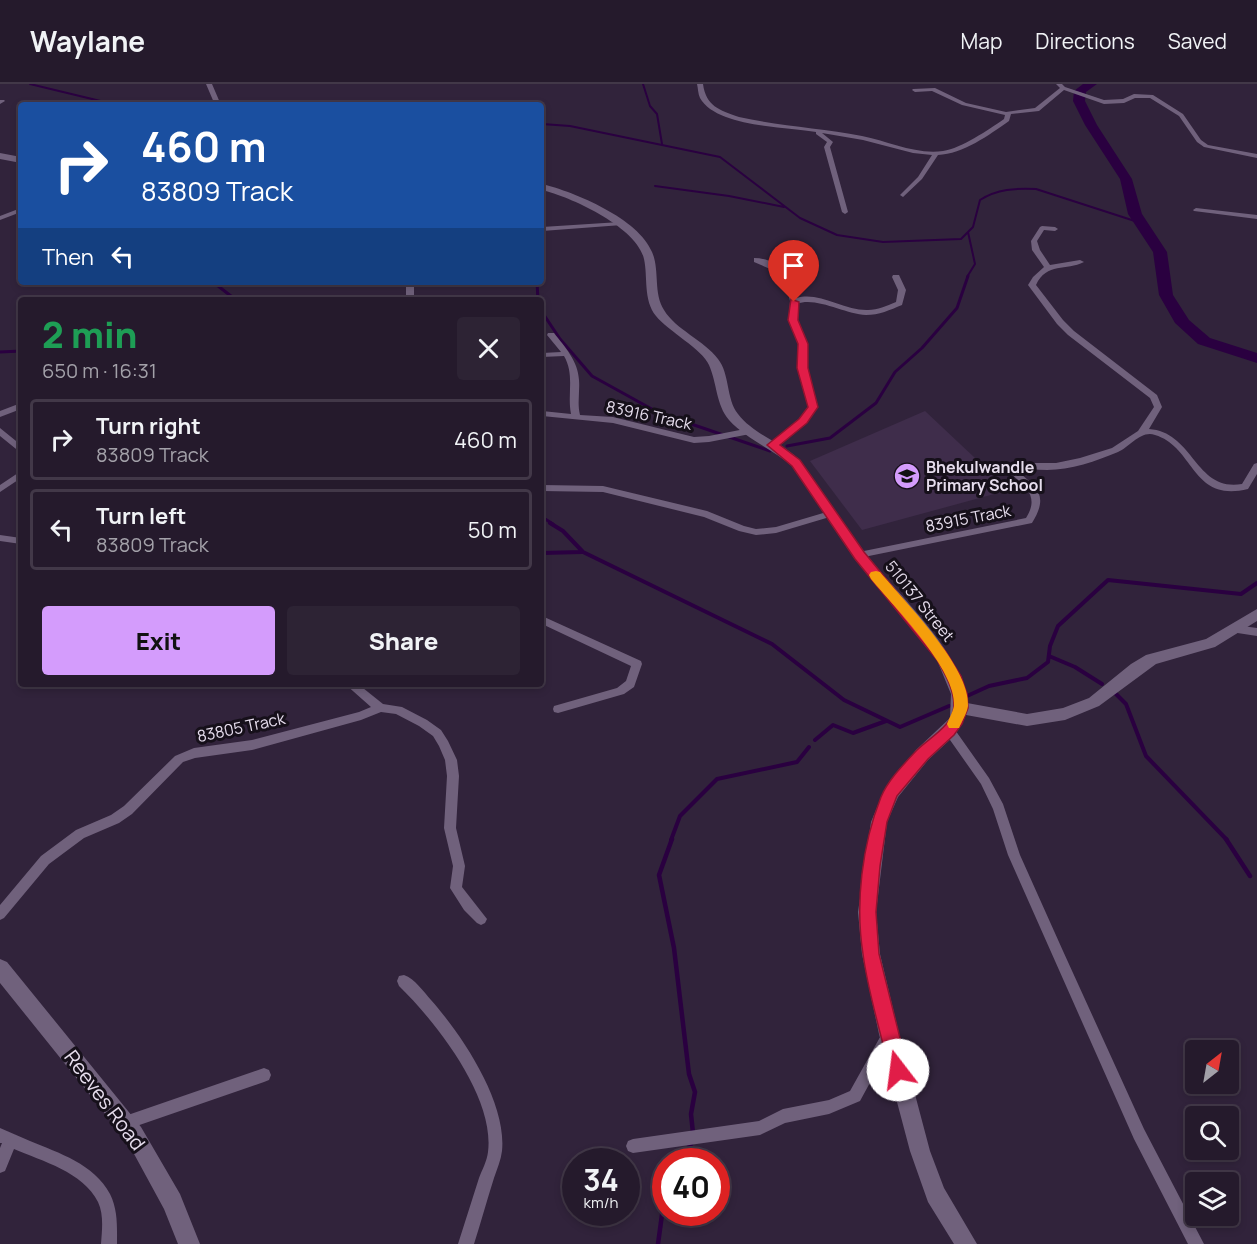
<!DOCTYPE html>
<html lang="en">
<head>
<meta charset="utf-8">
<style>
	:root { --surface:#251a2c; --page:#2d2334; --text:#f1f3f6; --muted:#a3a1a9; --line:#423848; --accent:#d49cfc }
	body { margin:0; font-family:Manrope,sans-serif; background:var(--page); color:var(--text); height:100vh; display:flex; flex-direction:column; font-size:22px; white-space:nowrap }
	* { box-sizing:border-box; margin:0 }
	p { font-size:20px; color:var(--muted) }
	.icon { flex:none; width:33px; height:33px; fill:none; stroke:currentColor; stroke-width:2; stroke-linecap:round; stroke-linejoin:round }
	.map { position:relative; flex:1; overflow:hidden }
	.details { position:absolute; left:18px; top:213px; width:526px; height:390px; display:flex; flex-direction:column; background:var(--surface); border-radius:6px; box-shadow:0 3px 9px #0003,0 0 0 2px var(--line) }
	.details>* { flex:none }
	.top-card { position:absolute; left:18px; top:18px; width:526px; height:183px; border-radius:6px; box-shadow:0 3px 9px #0003,0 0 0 2px var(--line); background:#1a4fa0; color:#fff; overflow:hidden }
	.needle { width:39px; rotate:31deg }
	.controls { position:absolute; left:1185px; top:956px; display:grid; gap:12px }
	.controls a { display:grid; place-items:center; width:54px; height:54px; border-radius:6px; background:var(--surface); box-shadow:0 3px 9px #0003,0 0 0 2px var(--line); font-size:30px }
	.speed { position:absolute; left:562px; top:1064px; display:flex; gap:12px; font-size:30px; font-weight:700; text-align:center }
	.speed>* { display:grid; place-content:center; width:78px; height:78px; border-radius:50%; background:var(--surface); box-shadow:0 3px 9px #0003,0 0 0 2px var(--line); line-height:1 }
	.speed small { font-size:15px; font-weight:400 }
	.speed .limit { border:9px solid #d22; background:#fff; color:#111 }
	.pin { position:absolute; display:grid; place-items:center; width:51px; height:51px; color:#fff; margin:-62px -26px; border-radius:50% 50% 50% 0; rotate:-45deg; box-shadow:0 0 6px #0007 }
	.pin .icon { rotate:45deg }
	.me { position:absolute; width:66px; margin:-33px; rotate:345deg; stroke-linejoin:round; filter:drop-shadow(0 0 4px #0008) }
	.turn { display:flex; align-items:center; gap:21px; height:126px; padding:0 24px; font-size:27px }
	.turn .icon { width:78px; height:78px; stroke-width:2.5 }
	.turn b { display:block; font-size:42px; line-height:51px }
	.then { display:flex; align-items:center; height:57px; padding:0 24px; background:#0003; gap:12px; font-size:22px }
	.round { display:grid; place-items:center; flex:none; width:63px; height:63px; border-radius:6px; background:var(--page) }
	.headline { display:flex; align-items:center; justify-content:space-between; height:102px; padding:0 24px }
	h1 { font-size:36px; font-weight:800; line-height:45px; color:#1e9e55 }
	.action { display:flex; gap:12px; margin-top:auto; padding:12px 24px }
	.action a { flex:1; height:69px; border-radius:6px; background:var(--accent); color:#111; font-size:24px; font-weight:800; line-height:69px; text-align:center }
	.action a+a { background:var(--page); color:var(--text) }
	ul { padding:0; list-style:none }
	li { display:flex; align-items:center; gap:18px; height:81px; margin:0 12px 9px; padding:0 12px; border:3px solid var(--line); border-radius:6px }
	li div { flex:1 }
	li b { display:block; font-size:22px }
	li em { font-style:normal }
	header { display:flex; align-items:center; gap:36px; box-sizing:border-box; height:84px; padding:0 30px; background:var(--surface); border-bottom:2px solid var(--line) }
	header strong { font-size:28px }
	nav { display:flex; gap:33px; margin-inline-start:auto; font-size:21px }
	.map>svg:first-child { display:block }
	.built { fill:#3f2d4b }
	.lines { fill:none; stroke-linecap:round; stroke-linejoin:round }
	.stream-far3 { stroke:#2a0040; stroke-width:2 }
	.stream-far2 { stroke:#2a0040; stroke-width:3 }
	.stream-far1 { stroke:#2a0040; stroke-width:4 }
	.stream { stroke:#2a0040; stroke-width:4.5 }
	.river { fill:#2a0040; fill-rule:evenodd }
	.street { fill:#70617c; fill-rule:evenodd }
	.secondary { fill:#70617c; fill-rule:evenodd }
	.route { fill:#e11d48; stroke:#92132f; stroke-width:1.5 }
	.slow { fill:#f59e0b }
	.labels { text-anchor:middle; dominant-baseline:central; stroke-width:6; stroke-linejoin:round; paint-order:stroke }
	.street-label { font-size:16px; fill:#e6dded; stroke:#16101a }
	.poi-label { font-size:16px; font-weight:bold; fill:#e6dded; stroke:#16101a; text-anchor:start }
	.near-street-label { font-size:20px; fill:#e6dded; stroke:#16101a }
</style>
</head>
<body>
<header>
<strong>Waylane</strong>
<nav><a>Map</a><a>Directions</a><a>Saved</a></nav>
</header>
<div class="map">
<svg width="1257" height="1160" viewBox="0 0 1257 1160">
	<rect width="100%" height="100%" fill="#31233b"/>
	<path class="built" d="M925,327L1009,406L862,446L810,377Z"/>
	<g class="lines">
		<path class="stream-far3" d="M30,0L117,21
			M643,0L650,22L657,30L662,60
			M542,40L570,42L720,73L800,134L837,151L883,158L961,155L973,143L980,116C997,105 1016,104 1036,105L1141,139
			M655,102L729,112L784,123
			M967,193L975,180L968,148"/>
		<path class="stream-far2" d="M213,198L236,216
			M537,198L538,216
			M542,228L560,255L592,292L659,329L770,367
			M0,268L21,267
			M787,362L830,354L876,319L895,288L922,264L957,224L968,192
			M542,433L553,440"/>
		<path class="stream-far1" d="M550,439L563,447L583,468L772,560L844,616L900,643L949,622
			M542,469L582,468
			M1049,572L1075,583L1102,600
			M1115,609L1126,620L1146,672L1227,756
			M967,612L989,602L1027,594L1048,578L1050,562L1058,542L1108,496L1241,510L1257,499
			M815,656L833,641L853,649L886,637
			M671,756L680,732L717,695L797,678L809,663"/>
		<path class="stream" d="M672,755L659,791L674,864L689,990L695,1008L691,1030L693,1049
			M1226,755L1250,792
			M681,1077L692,1058
			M658,1160L666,1101"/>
		<path class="river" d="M1083,0H1097L1086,8L1085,17L1097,41L1132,95L1142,130L1167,168L1173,211L1189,236L1210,254L1257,269V279L1198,260L1175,239L1159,211L1153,168L1128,130L1120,95L1085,41L1073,17L1074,7Z"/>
		<path class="street" d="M206,0H212L221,21H215Z
			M697,0H703C706,22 719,26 739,33C779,42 821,44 862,52C888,57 916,71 943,67C962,64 988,46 1004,35L1005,31L962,21L932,7L915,8L912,6L913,5L935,4L966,19L1006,28L1035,24L1060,4L1056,0H1062L1065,3L1104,16L1123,15L1134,10L1153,11L1183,30L1201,56L1208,61L1257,70V74L1204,63L1197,58L1179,32L1150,14H1135L1124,19L1104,20L1064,6L1039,27L1011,30L1009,37C989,51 963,70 938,71L922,95L903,113L900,111L918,93L932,71L913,69L863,56L822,49L833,58L830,63L848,128L845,130L842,128L824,63L827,58L816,50V48C786,43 716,43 700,14C698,10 698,4 697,0Z
			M0,16H4L5,17L0,20Z
			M21,124V128L0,136V132Z
			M1196,124L1257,131V135L1194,127L1193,126Z
			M620,138L623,140L622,141L542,147V143Z
			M1042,142L1055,143L1058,145L1055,147L1044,146L1037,157L1040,166L1050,181L1080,176L1084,178C1066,187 1047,178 1036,201L1063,236L1074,247L1157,311L1162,323L1149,345C1194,348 1195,408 1242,400L1254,380L1257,379V390L1248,405C1191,419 1195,363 1155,351C1141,346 1130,363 1118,368C1097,377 1070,386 1047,386C1036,386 1025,384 1014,384C1036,403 1050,410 1032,439L859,474L856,473L854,471L859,468L1026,434C1042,409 1020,399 1003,383V379H1056L1080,374L1112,364L1138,347L1154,323L1150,314L1068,251L1057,240L1028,201L1033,193L1044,183L1032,166L1031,157L1040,143Z
			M754,174C779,174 791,194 797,214C818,207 845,227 868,226C878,226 886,222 896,218L898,206L892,193L893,191H899L906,206L902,221C890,226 879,231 866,231C845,230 815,212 797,220V236L807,263L806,284L817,323L806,339L773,364L769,361L770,359L800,335L809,323L798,284L799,263L789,236L790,217L786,201L777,188L754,178Z
			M406,198H414V216H406Z
			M548,249H554C565,263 578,277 579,296C580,308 577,319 580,331L613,333L694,353L709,352L750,344L754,347L750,350L709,358L694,359L613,339L542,332V327L571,330C567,310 575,291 564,272L542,273V269L561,268L547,251Z
			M21,319V325L0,333V327Z
			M0,344L21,361V369L0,352Z
			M21,387V394L0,408V401Z
			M542,401L603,402L707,427L744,442L756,445L776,443L830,427L835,430L833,432L776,449L756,451L739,447L704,433L603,408L542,407Z
			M0,451L21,454V460L0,457Z
			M542,532L641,577L642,580L634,603L624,610L558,629L554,628L553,625L554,622L617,604L626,597L631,582L542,540Z
			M1235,541L1257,544V552L1231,548L1230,545L1231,542Z
			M345,600H358L383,620L402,623L427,636L441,646L448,657L457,676L459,692L456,744L465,782L462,803L487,835L485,839L481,841L477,839L464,826L450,804L453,782L444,744L447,692L445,676L439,662L433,652L419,642L396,630L381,628L361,636L252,666L195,674L183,678L132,730L119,739L84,754L49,780L4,834L0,836V821L41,772L76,746L111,731L124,722L175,672L194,664L252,656L359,628L371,623Z
			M949,641L953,643L989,694L1003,720L1020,771L1063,867L1144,1045L1204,1160H1188L1134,1055L1008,771L993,725L981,700L943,646L945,643Z
			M404,891C415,895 423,907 431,916C462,951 507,1018 502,1067C501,1076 497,1085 494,1094C487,1116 481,1138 474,1160H458C465,1138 472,1116 479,1094C482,1086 487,1077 488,1068C495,1013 436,938 399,902L397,897L399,892Z
			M889,944L894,946L896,951L860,1017L829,1030L785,1039L760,1051L633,1069L628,1067L626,1062L628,1057L633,1055L759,1037L783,1025L829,1016L850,1007L884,946Z
			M264,984L269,986L271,991L269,996L264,998L125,1046L120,1044L118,1039L120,1034L125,1032Z
			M0,1044C10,1048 20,1053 30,1057C59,1069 94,1080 110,1110C118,1126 117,1143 117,1160H101C102,1146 104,1131 98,1118C83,1088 42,1077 14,1065L5,1087L0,1089V1064L2,1059H0Z"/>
		<path class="secondary" d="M0,69L21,73V79L0,75Z
			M542,100C575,108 639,135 652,168C660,186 653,209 664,226C676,246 704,256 718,275C730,290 726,315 738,330C753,350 782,359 800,376C821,406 841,437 863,466C894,508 963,567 967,619L1027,630L1063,624L1089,614L1131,580L1146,571L1206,555L1257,525V537L1215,563L1156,580L1099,622L1065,636L1027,642L966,631L955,651L928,676L898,713L887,738L876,828L880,870L899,950L930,1067L944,1104L977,1160H954L928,1118L910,1067L879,950L862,870L858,828L871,738L883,709L916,666L950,634L951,610L937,576L854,474L792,382C773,365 746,355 729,336C716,321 717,299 709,281C703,266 667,246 656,232C643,216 648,193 644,175C637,143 571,113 542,106Z
			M0,875L7,878L141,1043L180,1110L200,1160H178L164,1125L127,1057L0,899Z"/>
	</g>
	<path class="route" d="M791,215L799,218L798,236L808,260V284L818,323L807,339L780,361L800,376L864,468L946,568L961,592L967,610L968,624L962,640L954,651L928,675L897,712L887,738L880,782L876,828L879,870L908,986L905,992L898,995L892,992L889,986C881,948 868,909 863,870C855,819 862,761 881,713C888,696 904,680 917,666C930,653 953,642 954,622C954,605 945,590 937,576L855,475L792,382L767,361L799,335L808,323L797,284L798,260L788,236Z"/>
	<path class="slow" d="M876,487L880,488C905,518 971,584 968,622C967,629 962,637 959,644H949L947,640C949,634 953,628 954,622C957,586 894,523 871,495L869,491L871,488Z"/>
	<defs>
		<g id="school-disc" transform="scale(1.35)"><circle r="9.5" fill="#d49cfc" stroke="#16101a"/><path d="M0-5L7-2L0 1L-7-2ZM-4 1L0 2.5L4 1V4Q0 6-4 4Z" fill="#111"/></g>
	</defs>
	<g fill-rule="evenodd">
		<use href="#school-disc" x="907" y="392"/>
	</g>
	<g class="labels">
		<g class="street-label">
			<text transform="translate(649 331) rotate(12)">83916 Track</text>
			<text transform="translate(968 434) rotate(-11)">83915 Track</text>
			<text transform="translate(920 517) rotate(51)">510137 Street</text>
			<text transform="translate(241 643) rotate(-12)">83805 Track</text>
		</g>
		<g class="poi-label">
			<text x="926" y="383">Bhekulwandle<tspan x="926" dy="18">Primary School</tspan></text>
		</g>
		<g class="near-street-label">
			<text transform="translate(105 1016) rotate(53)">Reeves Road</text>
		</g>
	</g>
</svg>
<div class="controls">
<a><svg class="needle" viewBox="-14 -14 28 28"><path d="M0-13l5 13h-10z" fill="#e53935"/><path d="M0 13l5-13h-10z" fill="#a3a1a9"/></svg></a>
<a><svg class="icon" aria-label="search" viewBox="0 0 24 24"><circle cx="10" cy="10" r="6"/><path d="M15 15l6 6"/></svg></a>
<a><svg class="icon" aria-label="layers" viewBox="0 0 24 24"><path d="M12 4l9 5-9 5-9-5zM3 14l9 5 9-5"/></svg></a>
</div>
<div class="speed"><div>34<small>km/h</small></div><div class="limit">40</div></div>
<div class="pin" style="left:794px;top:218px;background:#d93025"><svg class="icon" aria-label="arrive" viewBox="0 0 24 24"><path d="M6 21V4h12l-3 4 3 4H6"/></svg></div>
<svg class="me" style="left:898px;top:986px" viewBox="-20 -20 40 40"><circle r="19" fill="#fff"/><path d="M0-13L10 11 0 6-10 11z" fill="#e11d48"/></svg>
<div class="top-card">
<div class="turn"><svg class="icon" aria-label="right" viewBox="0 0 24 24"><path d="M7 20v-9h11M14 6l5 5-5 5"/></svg><div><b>460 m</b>83809 Track</div></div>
<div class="then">Then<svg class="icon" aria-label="left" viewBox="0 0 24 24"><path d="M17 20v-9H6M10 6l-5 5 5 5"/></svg></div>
</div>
<section class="details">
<div class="headline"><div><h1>2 min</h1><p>650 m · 16:31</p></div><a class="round"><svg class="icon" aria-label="close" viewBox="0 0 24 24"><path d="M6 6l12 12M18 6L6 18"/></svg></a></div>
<ul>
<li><svg class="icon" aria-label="right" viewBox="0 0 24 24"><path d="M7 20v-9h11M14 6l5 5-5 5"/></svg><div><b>Turn right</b><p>83809 Track</p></div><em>460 m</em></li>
<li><svg class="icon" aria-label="left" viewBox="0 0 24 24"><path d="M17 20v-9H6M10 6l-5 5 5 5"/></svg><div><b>Turn left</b><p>83809 Track</p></div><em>50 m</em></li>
</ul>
<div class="action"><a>Exit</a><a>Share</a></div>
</section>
</div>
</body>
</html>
